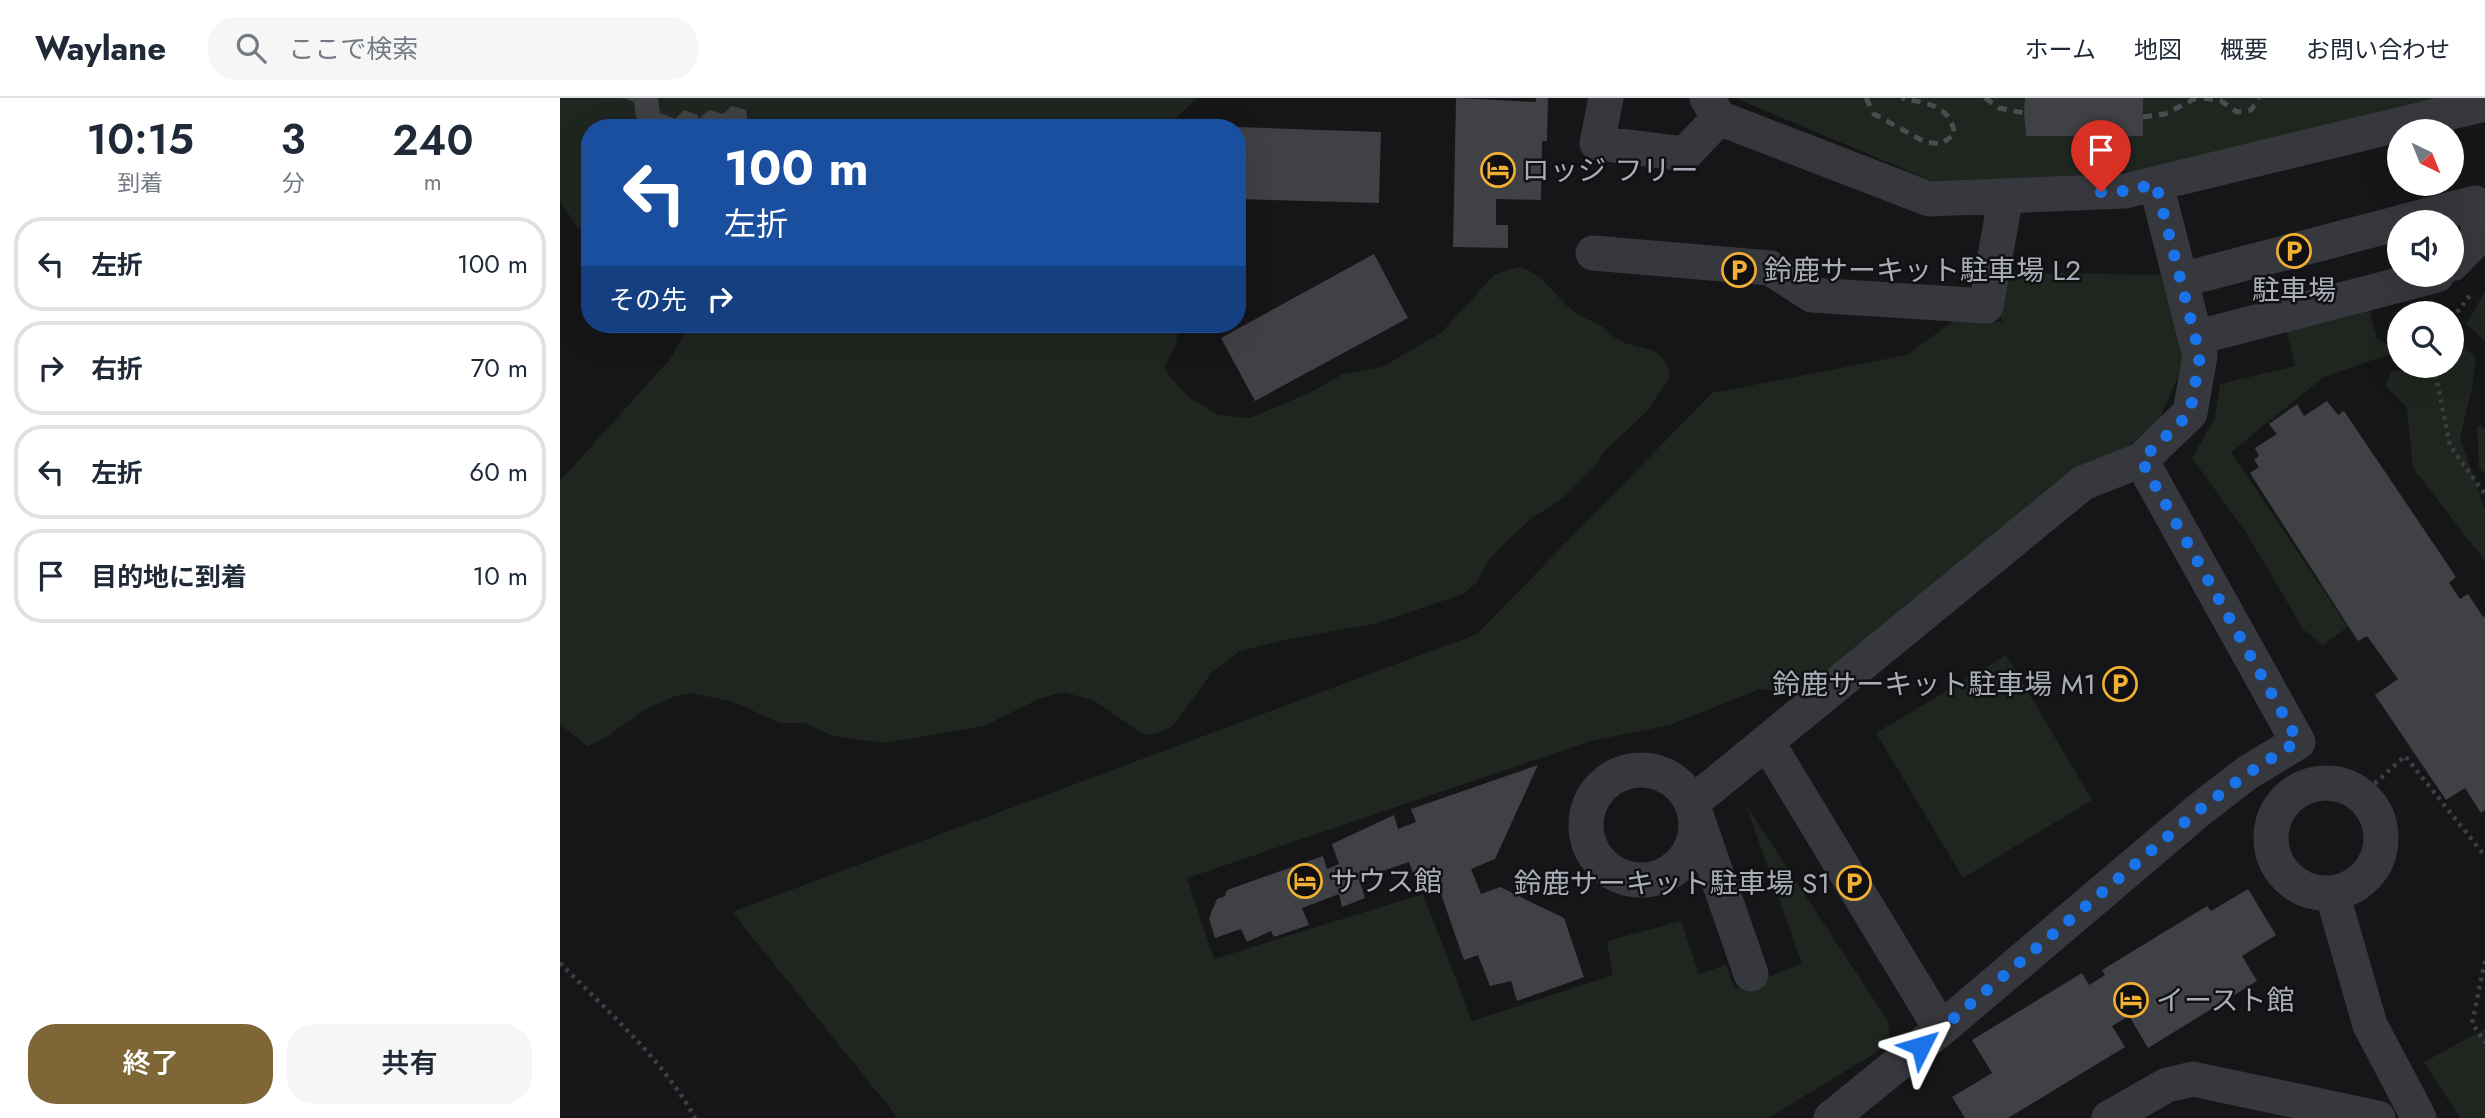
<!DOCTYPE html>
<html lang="ja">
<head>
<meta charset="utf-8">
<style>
	:root { --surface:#fff; --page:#f6f6f7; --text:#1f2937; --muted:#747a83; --line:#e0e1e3; --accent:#7e6636 }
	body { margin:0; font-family:Jost,"Noto Sans JP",sans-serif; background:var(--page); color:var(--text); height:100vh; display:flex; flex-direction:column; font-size:26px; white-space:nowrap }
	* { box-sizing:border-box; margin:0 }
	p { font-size:23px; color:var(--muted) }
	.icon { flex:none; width:38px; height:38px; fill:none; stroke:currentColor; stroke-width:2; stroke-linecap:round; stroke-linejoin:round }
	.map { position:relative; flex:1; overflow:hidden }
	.side { display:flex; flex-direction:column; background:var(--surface); width:560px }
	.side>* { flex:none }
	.guide { position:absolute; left:21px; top:21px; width:665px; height:214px; border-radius:28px; box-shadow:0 7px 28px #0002; background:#1a4fa0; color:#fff; overflow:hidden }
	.needle { width:46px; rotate:137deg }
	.tools { position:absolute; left:1827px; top:21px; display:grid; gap:14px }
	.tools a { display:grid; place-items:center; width:77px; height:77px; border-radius:50%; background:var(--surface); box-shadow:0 7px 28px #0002; font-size:35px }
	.pin { position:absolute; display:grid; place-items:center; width:60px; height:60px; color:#fff; margin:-72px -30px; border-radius:50% 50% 50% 0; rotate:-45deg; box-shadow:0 0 7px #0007 }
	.pin .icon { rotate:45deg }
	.me { position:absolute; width:77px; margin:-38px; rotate:50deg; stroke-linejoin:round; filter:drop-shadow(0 0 5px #0008) }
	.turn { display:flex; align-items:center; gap:24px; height:147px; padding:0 28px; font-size:32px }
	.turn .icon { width:91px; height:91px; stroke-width:2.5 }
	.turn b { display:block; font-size:49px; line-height:60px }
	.then { display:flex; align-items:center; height:66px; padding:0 28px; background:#0003; gap:14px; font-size:26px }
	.eta { display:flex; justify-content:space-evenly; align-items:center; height:119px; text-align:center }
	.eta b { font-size:42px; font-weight:600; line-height:49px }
	.button { display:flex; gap:14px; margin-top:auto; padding:14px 28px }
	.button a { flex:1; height:80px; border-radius:28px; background:var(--accent); color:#fff; font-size:28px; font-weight:600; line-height:80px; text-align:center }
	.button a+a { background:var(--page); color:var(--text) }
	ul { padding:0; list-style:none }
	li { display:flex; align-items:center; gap:21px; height:94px; margin:0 14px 10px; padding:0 14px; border:4px solid var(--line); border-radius:28px }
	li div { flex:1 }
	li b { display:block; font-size:26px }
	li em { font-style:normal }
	header { display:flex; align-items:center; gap:42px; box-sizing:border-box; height:98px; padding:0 35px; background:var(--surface); border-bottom:2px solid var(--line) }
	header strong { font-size:33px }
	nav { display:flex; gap:38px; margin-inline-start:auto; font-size:24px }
	.search { width:490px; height:63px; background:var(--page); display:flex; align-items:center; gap:18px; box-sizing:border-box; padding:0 24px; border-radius:28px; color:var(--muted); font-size:26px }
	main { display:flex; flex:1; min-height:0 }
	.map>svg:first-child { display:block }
	.green { fill:#1e261f }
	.building { fill:#404145 }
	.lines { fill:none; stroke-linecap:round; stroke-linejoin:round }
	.path { stroke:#3d3f44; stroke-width:4.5; stroke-dasharray:3.5 5; stroke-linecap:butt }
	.minor { stroke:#37383d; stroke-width:35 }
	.rail { stroke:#4a4c52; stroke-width:5; stroke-dasharray:9 7; stroke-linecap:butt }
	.route { stroke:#1a73e8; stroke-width:12; stroke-dasharray:0 21.6 }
	.labels { text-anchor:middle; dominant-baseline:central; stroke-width:5; stroke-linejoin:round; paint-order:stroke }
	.poi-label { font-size:28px; fill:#a8adb8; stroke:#111113; text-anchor:start }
</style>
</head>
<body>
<header>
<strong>Waylane</strong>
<div class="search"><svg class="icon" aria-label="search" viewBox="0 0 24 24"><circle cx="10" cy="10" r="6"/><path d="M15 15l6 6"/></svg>ここで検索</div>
<nav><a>ホーム</a><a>地図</a><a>概要</a><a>お問い合わせ</a></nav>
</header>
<main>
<section class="side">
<div class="eta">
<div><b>10:15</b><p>到着</p></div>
<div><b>3</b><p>分</p></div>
<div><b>240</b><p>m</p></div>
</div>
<ul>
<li><svg class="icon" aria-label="left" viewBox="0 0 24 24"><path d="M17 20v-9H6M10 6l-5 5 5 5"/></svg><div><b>左折</b></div><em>100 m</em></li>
<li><svg class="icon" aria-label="right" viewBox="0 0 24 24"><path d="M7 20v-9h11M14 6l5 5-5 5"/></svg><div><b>右折</b></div><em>70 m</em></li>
<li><svg class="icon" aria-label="left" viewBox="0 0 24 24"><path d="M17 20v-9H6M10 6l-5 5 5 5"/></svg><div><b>左折</b></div><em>60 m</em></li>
<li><svg class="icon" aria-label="arrive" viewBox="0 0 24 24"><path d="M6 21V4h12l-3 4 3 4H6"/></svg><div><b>目的地に到着</b></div><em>10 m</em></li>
</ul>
<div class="button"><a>終了</a><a>共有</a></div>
</section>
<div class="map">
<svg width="1925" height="1020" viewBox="0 0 1925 1020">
	<rect width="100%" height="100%" fill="#161618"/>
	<path class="green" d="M0,0H637L606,30H30V136L18,130L0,103Z
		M1175,0H1910L1601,71L1382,87Z
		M958,169C985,174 998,206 1021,218C1027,222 1035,224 1041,228C1047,232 1051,237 1057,241C1078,254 1105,243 1110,279L1086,314L1045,353L1036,367L1003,400L972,420L946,444L928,463L916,485L903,496L814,526L729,541L680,553L652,574L613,628L598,635L588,637L580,634L533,602L502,594L479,601L424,628L326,645L273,638L245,625H220L171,603L130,595L115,598L84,612L42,642L27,648L0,626V383L111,260L128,230L129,226H619L616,245L605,269L608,277L630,300L658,317L690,320L751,294L783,276L822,269L881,235L935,176Z
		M1432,174L1607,177L1625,262L1600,320L1285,600L1200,591L1110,627L1031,643L627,780L654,861L863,796L912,923L1053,877L1047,843L1121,823L1139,876L1166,867L1175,891L1242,866L1186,707L1328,923L1330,946L1208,1020H338L172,814L917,536L1152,295L1347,257L1395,222L1442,224Z
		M1925,194V243L1906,226Z
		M1809,211L1817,241L1839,253L1764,279L1671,354L1788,529L1763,547L1743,531L1687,436L1632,360L1655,320L1660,286L1735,268L1726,231Z
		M1897,243L1916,260L1912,290L1900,340L1925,411V463L1853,370L1847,310L1826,288L1831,273L1852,271L1858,268H1892V246Z
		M1917,327L1925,330V376L1919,370Z
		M1446,557L1532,702L1403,780L1316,635Z
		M1925,931V1020H1900L1864,964Z"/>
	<path class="building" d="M64,0H98L100,15L114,20V22L124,12L138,17V21L149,12L163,16L172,8L186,12L188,29L90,30V25L76,20L74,4Z
		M896,0L976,4V0H988L987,43H982L981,102L936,101V127H948V150L893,149Z
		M1465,0H1583V38H1466L1464,15Z
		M677,29L821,34L819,105L677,101Z
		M814,156L848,220L695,303L661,240Z
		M1767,303L1778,317L1784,313L1896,479L1889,485L1900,501L1908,496L1923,519L1925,518V712L1921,715L1905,690L1886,702L1815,597L1838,581L1807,538L1798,543L1690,375L1699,369L1694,362L1699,358L1695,350L1717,336L1709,326L1737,306L1744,318Z
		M978,667L935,761L911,771L921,796L940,789L1004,820L1024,879L957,903L951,883L930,888L918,857L904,862L875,779L857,786L849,764L799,781L805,800L782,809L779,796L742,810L749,827L714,839L711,833L687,844L681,831L655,840L649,820L657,801L665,798L667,792L763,758L767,771L779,766L772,746L834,717L838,731L856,724L851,711Z
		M1688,791L1716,837L1682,858L1697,883L1588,950L1569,918L1552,928L1565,949L1448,1020H1405L1392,999L1432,975L1412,942L1522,875L1529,887L1545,877L1542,872L1647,808L1651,813Z"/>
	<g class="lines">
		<path class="path" d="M1892,221L1911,196
			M1874,268L1890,348L1925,396
			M1802,697L1845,658L1925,758
			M1925,863L1912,925L1925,945
			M0,865C47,913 102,960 135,1020"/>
		<path class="minor" d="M1046,0L1037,45L1125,56L1159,20
			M1147,0L1159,20L1369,101L1565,93L1925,6
			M1842,124L1915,105L1919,138L1892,166
			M1033,155L1210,170L1252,197L1426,208L1446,98
			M1621,182L1839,125
			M1635,240L1877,177
			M1207,644L1381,931
			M1026 727a55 55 0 1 1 110 0a55 55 0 1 1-110 0Z
			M1711 740a55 55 0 1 1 110 0a55 55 0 1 1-110 0Z
			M1132,705L1523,385L1581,362
			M1136,717L1191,876
			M1772,795L1810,927L1859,1020
			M1271,1020L1381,931L1639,712L1687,675L1738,644L1581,362L1630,315L1640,258L1596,86
			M1549,1020L1607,987L1633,981L1818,1020"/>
		<path class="rail" d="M1306,0L1314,16L1365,44L1381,46L1395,36C1388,5 1369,7 1342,0
			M1425,0L1439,10L1464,15
			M1644,0L1661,3L1677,14L1691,12L1699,0
			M1583,19L1605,16L1636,0"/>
	</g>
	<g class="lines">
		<path class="route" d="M1361,948L1639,712L1687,676L1738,643L1581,362L1630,315L1640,258L1596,86L1565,93L1541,94"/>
	</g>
	<defs>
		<g id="hotel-ring" transform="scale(1.75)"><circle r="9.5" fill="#111113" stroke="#f2b134" stroke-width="1.5"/><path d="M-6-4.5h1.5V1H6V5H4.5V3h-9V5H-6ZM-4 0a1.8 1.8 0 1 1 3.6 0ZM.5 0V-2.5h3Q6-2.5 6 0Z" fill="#f2b134"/></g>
		<g id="parking-ring" transform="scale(1.75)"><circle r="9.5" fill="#111113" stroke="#f2b134" stroke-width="1.5"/><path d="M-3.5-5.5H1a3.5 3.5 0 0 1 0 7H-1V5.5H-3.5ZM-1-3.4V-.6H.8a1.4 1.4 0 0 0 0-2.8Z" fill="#f2b134"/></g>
	</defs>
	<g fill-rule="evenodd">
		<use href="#hotel-ring" x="938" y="72"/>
		<use href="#parking-ring" x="1734" y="153"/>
		<use href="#parking-ring" x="1179" y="172"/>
		<use href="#parking-ring" x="1560" y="586"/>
		<use href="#hotel-ring" x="745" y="783"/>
		<use href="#parking-ring" x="1294" y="785"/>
		<use href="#hotel-ring" x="1571" y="902"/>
	</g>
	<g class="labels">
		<g class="poi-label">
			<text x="962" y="72">ロッジ フリー</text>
			<text x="1204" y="172">鈴鹿サーキット駐車場 L2</text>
			<text x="1734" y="192" text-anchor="middle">駐車場</text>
			<text x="1536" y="586" text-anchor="end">鈴鹿サーキット駐車場 M1</text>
			<text x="770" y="783">サウス館</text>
			<text x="1270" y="785" text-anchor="end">鈴鹿サーキット駐車場 S1</text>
			<text x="1596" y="902">イースト館</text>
		</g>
	</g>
</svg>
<div class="tools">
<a><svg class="needle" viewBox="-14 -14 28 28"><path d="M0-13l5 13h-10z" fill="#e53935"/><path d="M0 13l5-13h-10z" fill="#747a83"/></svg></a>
<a><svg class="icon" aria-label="sound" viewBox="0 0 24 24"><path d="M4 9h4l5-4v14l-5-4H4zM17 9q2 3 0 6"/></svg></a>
<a><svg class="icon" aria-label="search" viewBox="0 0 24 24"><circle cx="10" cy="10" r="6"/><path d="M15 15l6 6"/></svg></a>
</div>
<div class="pin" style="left:1541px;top:94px;background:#d93025"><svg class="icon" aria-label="arrive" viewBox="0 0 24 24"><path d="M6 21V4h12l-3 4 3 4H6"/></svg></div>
<svg class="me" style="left:1361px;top:948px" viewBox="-20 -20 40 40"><path d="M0-17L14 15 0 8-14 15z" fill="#1a73e8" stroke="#fff" stroke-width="4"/></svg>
<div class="guide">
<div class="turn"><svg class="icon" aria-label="left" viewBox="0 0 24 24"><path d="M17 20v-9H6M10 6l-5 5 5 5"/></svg><div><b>100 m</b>左折</div></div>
<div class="then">その先<svg class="icon" aria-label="right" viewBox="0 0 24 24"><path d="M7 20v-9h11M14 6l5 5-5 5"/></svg></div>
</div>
</div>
</main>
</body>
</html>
